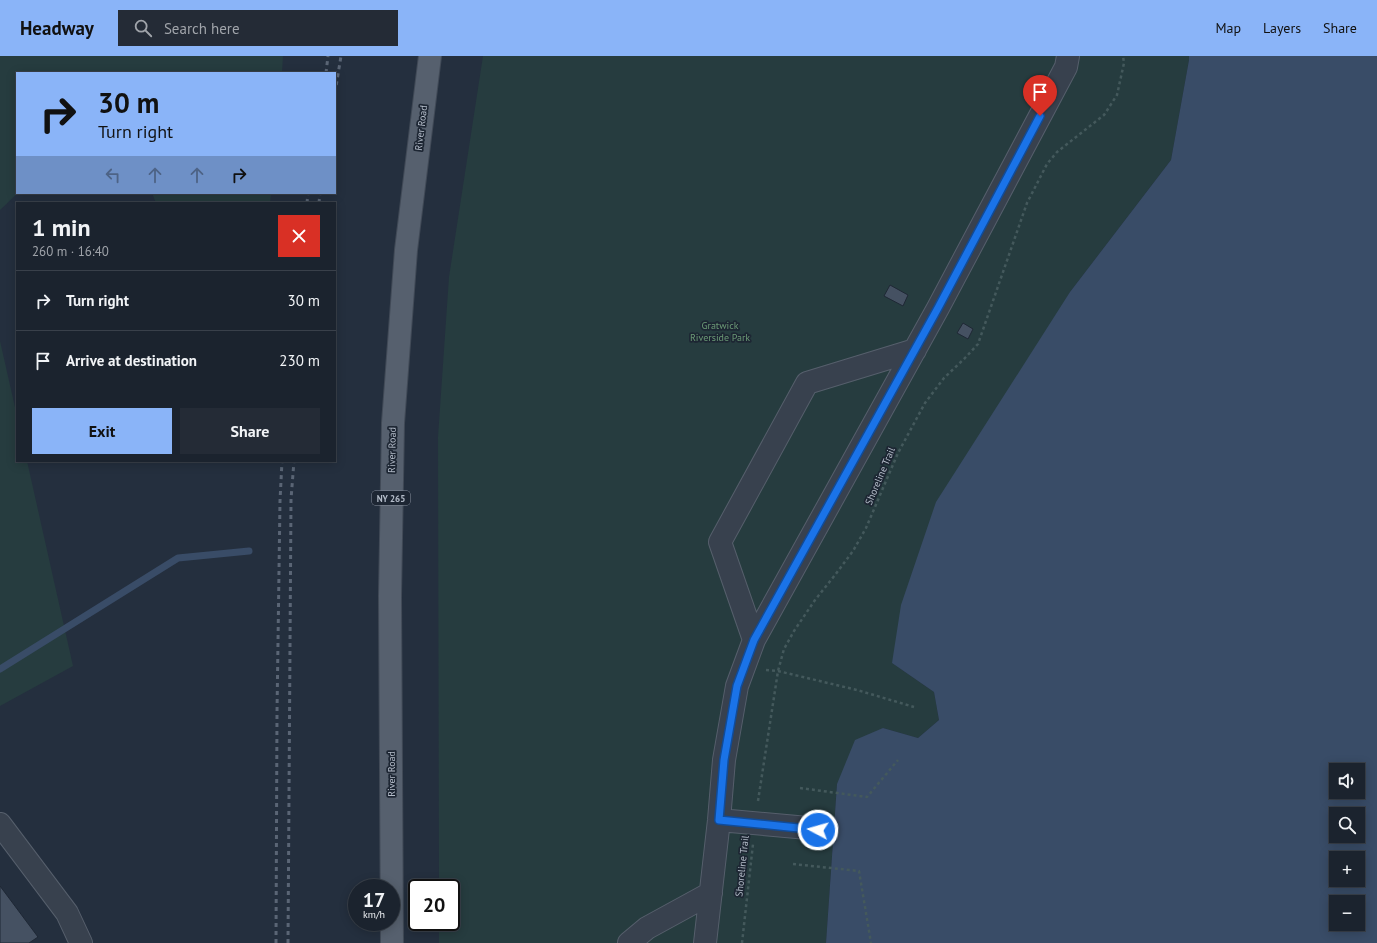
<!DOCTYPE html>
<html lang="en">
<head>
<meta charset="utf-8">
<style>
	:root { --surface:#1b232e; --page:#242b36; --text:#f1f3f6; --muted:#a0a4aa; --line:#39404a; --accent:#8ab4f8 }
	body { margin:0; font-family:"PT Sans",sans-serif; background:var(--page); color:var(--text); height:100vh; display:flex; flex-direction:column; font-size:15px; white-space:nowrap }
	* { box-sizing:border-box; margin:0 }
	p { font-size:13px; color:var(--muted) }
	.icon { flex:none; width:22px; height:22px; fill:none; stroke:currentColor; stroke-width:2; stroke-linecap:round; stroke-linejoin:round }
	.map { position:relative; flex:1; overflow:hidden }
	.panel { position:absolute; left:16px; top:146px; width:320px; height:260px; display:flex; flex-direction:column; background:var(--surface); border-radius:0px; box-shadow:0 2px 10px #0003,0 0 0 1px var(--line) }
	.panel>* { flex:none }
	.top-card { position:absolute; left:16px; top:16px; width:320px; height:122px; border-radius:0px; box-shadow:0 2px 10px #0003,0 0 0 1px var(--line); background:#8ab4f8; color:#111; overflow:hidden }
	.controls { position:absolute; left:1329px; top:707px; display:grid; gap:8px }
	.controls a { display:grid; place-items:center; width:36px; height:36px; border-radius:0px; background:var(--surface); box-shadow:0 2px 10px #0003,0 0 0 1px var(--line); font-size:20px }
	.speed { position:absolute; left:348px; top:823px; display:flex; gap:8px; font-size:20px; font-weight:700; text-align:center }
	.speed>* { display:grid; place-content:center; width:52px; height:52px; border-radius:50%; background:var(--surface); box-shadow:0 2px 10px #0003,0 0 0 1px var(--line); line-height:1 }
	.speed small { font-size:10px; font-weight:400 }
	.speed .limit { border:2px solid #111; border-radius:6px; background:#fff; color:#111 }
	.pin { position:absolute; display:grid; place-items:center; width:34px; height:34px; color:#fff; margin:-41px -17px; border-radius:50% 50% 50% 0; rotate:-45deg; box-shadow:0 0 4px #0007 }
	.pin .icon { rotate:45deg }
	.me { position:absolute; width:44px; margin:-22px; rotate:276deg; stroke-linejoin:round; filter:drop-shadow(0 0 3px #0008) }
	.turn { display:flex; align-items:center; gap:14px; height:84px; padding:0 16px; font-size:18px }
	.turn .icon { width:52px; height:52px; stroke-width:2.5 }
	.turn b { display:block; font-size:28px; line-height:34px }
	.lanes { display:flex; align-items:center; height:38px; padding:0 16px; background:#0003; justify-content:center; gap:20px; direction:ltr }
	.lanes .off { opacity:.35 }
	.round { display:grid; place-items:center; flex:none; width:42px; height:42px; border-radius:0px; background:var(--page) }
	.overview { display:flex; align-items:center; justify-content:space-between; height:68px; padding:0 16px }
	h1 { font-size:24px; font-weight:700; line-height:30px }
	.button { display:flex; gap:8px; margin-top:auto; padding:8px 16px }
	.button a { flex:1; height:46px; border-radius:0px; background:var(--accent); color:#111; font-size:16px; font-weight:700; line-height:46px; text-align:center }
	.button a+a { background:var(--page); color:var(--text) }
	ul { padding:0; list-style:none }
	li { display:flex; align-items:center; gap:12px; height:60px; padding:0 16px; border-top:1px solid var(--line) }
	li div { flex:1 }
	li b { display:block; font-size:15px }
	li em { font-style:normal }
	header { display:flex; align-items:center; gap:24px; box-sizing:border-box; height:56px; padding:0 20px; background:var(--accent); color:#111 }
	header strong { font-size:19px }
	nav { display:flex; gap:22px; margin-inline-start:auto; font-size:14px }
	.search { width:280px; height:36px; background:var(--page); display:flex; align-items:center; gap:10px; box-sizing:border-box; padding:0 14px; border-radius:0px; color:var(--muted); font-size:15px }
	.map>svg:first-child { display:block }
	.green { fill:#263c3f }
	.water { fill:#394c67; fill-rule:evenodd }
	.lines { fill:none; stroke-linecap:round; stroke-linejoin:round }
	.stream { stroke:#394c67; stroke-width:7 }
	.building { fill:#455162; stroke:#1f2835 }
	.minor-casing { stroke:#565f6c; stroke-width:24 }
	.major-casing { stroke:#414a57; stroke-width:24 }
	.path { stroke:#44595c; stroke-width:2.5; stroke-dasharray:3 3; stroke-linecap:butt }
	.minor { stroke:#38414e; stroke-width:22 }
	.major { stroke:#56606e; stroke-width:22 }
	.rail { stroke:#5a6575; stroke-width:3; stroke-dasharray:4 4; stroke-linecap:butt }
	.route-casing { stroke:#114b97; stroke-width:10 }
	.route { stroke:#1a73e8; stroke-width:7 }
	.labels { text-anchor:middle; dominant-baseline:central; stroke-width:3.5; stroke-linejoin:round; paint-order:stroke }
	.shield { fill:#1d2633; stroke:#878f9c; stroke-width:1 }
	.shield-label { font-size:9px; font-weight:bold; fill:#b4bcc9 }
	.street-label { font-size:10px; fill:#b4bcc9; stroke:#1d2633 }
	.park-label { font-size:10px; fill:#6b9a76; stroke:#1d2633 }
</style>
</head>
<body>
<header>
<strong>Headway</strong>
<div class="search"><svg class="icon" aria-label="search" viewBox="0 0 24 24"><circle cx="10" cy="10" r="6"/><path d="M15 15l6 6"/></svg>Search here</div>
<nav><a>Map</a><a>Layers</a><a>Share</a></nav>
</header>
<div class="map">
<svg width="1377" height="887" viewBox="0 0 1377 887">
	<rect width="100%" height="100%" fill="#242f3e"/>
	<path class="green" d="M0,0H283L282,17H17L18,137L0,154Z
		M483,0H1189V4L1171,104L1070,236L892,607L934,636L939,664L918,682L883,672L837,728L826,887H439V866H451V832H439L438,381L449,221Z
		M152,137H271L270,147H156Z
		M0,285L17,360V405H27L73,610L0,650Z"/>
	<path class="water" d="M1189,0H1377V887H826L837,728L855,684L883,672L918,682L939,664L934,636L892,607L901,549L936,446L1070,236L1171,104L1189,4ZM1336,714H1358V736H1336ZM1336,758H1358V780H1336ZM1336,802H1358V824H1336ZM1336,846H1358V868H1336Z"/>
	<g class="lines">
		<path class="stream" d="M0,613L178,502L249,495"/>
	</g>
	<path class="building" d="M890,229L908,239L903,250L884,240Z
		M963,267L973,273L968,283L957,277Z
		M0,830L38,881L29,887H0Z"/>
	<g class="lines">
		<g class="minor-casing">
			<path id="minor" d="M754,584L720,486L807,327L915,294
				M719,764L819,773
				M0,768L67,857L81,887
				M629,887L647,872L711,837
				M705,887L719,764L724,704L737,630L754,584L938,252L1066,11L1068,0"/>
		</g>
		<g class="major-casing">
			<path id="major" d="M392,887L390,540L393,367L406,194L430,0"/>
		</g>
		<path class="path" d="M766,614L778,615L857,634L914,651
			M800,732L867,741L898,704
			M758,745L778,615L784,593L794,575L815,544L835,519L853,495L866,472L898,397L925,347L944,322L965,302L978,288L1027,147L1047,108L1057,96L1104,59L1117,39L1124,7L1123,0
			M793,808L859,815L871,887
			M742,887L753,788"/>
		<use href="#minor" class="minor"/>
		<use href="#major" class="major"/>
		<path class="rail" d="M326,17L328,0
			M335,37L341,0
			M307,147L308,137
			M319,147L320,137
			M276,887L277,657L280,445L282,405
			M288,887L291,443L294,405"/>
	</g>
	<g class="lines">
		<g class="route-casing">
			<path id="route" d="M818,774L719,764L724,704L737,630L754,584L938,252L1040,60"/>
		</g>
		<use href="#route" class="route"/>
	</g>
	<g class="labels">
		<rect class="shield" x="372" y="435" width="38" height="14" rx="3"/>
		<g class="shield-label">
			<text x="391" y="442">NY 265</text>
		</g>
		<g class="street-label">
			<text transform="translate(421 72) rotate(-83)">River Road</text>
			<text transform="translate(392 394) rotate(-89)">River Road</text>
			<text transform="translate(880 420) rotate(-67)">Shoreline Trail</text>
			<text transform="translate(391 718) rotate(-90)">River Road</text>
			<text transform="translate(742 810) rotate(-84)">Shoreline Trail</text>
		</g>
		<g class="park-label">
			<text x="720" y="269">Gratwick<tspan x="720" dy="12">Riverside Park</tspan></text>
		</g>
	</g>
</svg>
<div class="controls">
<a><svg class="icon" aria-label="sound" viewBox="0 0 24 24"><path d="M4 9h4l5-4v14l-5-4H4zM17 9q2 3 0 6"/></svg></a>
<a><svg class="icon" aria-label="search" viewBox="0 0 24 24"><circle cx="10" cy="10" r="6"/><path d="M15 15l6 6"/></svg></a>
<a>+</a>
<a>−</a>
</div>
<div class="speed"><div>17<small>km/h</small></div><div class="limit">20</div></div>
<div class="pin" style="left:1040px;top:60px;background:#d93025"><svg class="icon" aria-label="arrive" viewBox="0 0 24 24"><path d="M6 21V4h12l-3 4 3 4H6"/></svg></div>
<svg class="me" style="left:818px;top:774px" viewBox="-20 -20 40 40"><circle r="17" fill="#1a73e8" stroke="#fff" stroke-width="3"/><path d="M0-11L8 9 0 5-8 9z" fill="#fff"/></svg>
<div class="top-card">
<div class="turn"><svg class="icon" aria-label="right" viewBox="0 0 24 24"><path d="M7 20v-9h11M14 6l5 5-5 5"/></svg><div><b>30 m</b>Turn right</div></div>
<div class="lanes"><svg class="icon off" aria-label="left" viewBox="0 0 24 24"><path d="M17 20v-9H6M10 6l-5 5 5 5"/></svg><svg class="icon off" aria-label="ahead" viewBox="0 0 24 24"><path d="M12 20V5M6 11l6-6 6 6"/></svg><svg class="icon off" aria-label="ahead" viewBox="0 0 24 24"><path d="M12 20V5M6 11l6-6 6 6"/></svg><svg class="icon" aria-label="right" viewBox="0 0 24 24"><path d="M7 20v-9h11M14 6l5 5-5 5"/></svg></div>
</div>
<section class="panel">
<div class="overview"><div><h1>1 min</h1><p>260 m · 16:40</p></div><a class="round" style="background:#d93025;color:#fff"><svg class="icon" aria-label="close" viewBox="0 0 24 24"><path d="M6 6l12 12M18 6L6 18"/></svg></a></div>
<ul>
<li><svg class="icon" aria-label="right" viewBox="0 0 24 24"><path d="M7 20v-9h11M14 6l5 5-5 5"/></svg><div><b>Turn right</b></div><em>30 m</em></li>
<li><svg class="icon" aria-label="arrive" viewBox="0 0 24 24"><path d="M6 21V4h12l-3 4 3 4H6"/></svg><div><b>Arrive at destination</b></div><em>230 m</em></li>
</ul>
<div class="button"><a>Exit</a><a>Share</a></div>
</section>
</div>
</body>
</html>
